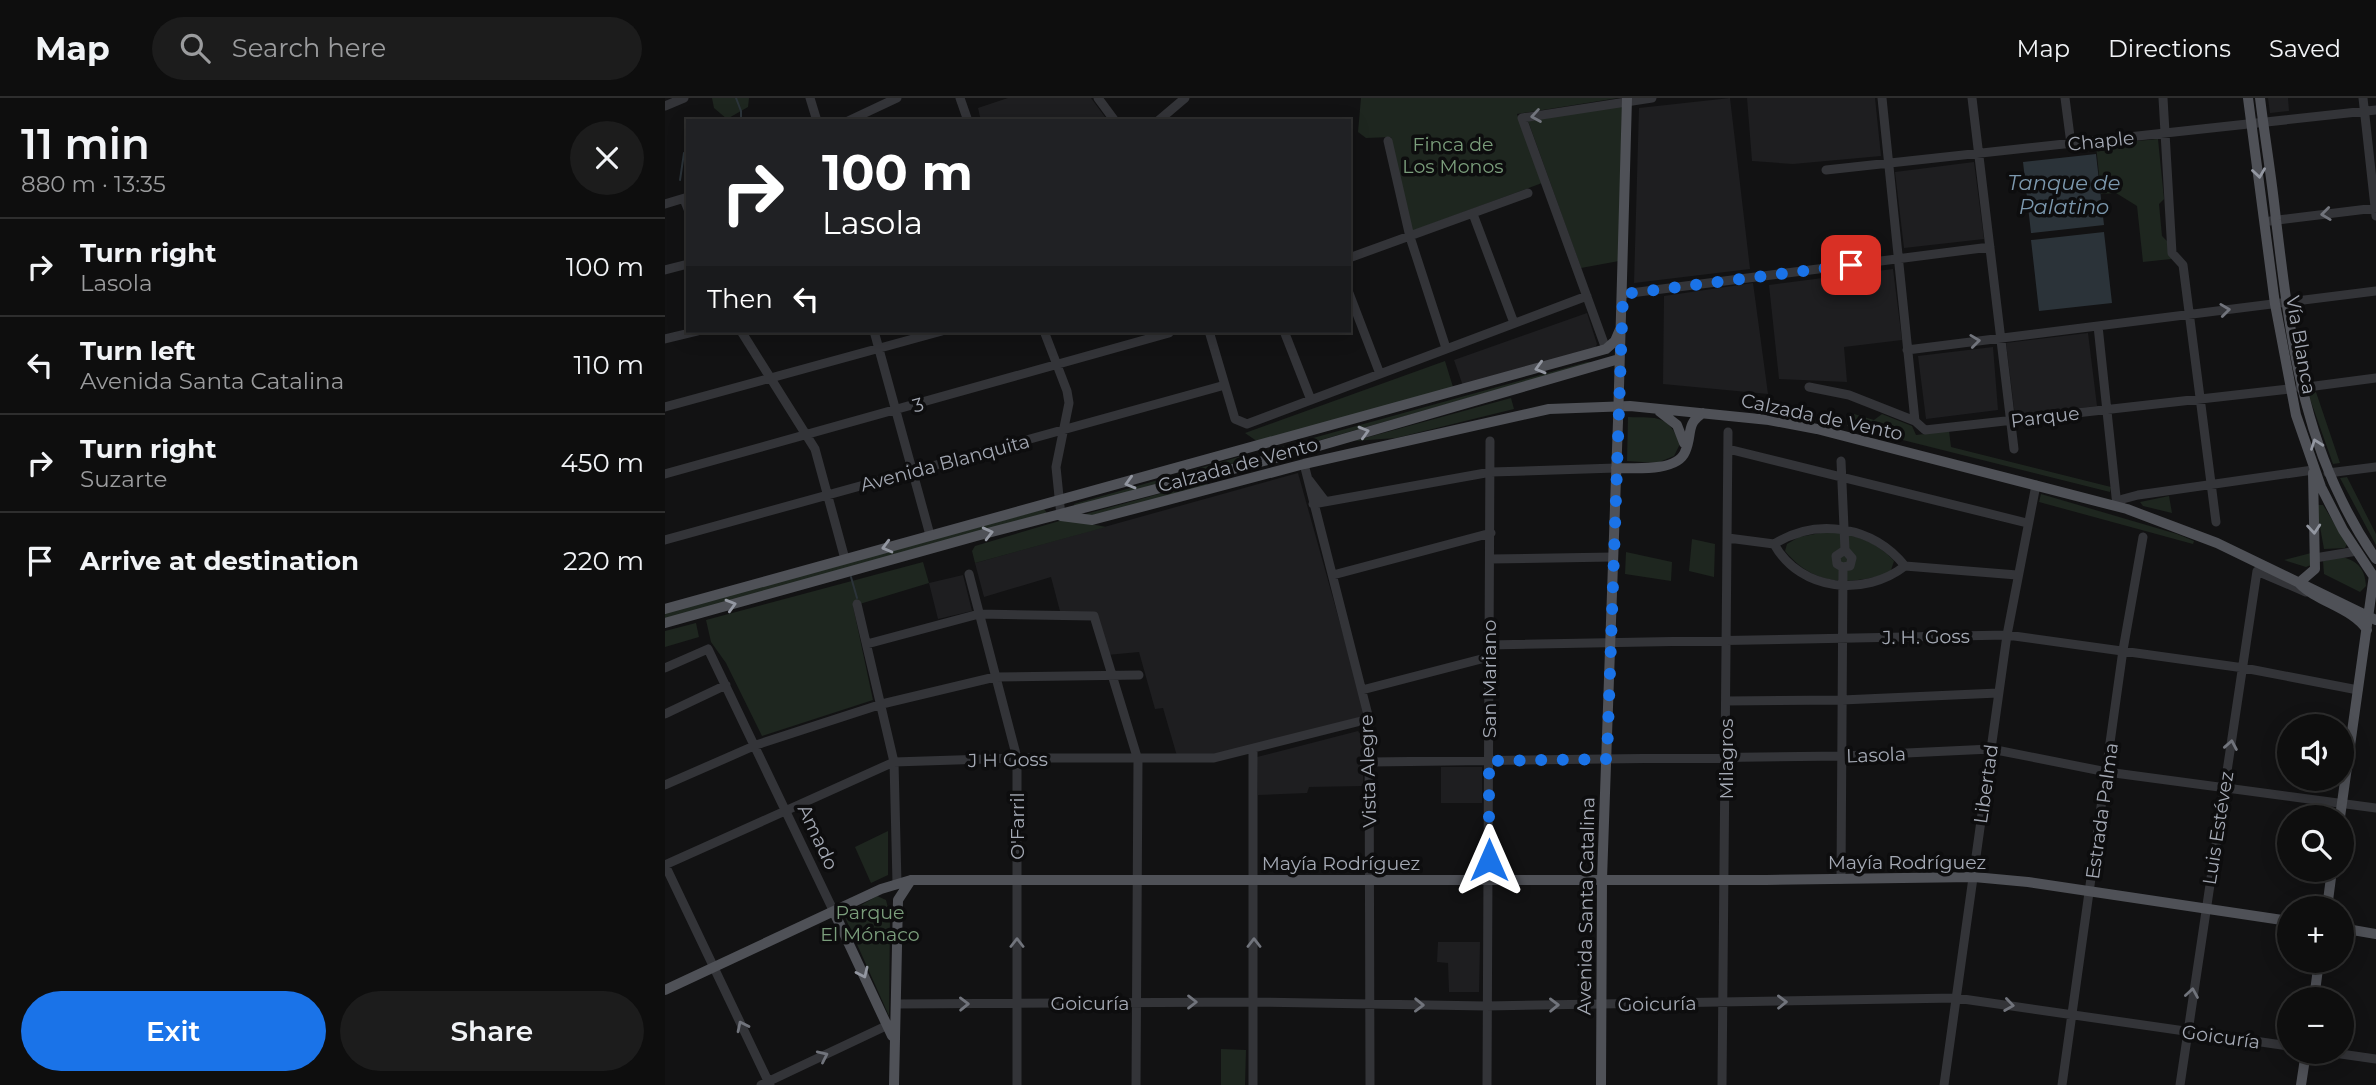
<!DOCTYPE html>
<html lang="en">
<head>
<meta charset="utf-8">
<style>
	:root { --surface:#0e0e0e; --page:#1c1c1c; --text:#f1f3f6; --muted:#9b9c9e; --line:#2e2e2e; --accent:#1a73e8 }
	body { margin:0; font-family:Montserrat,sans-serif; background:var(--page); color:var(--text); height:100vh; display:flex; flex-direction:column; font-size:26px; white-space:nowrap }
	* { box-sizing:border-box; margin:0 }
	p { font-size:23px; color:var(--muted) }
	.icon { flex:none; width:38px; height:38px; fill:none; stroke:currentColor; stroke-width:2; stroke-linecap:round; stroke-linejoin:round }
	.map { position:relative; flex:1; overflow:hidden }
	.details { display:flex; flex-direction:column; background:var(--surface); width:665px }
	.details>* { flex:none }
	.guide { position:absolute; left:21px; top:21px; width:665px; height:214px; border-radius:0px; box-shadow:0 4px 18px #0003,0 0 0 2px var(--line); background:#202124; color:#fff; overflow:hidden }
	.fabs { position:absolute; left:1612px; top:616px; display:grid; gap:14px }
	.fabs a { display:grid; place-items:center; width:77px; height:77px; border-radius:50%; background:var(--surface); box-shadow:0 4px 18px #0003,0 0 0 2px var(--line); font-size:35px }
	.pin { position:absolute; display:grid; place-items:center; width:60px; height:60px; color:#fff; margin:-30px; border-radius:14px; box-shadow:0 4px 10px #0006 }
	.me { position:absolute; width:77px; margin:-38px; rotate:0deg; stroke-linejoin:round; filter:drop-shadow(0 0 5px #0008) }
	.turn { display:flex; align-items:center; gap:24px; height:147px; padding:0 21px; font-size:32px }
	.turn .icon { width:91px; height:91px; stroke-width:2.5 }
	.turn b { display:block; font-size:49px; line-height:60px }
	.then { display:flex; align-items:center; height:66px; padding:0 21px; background:#0003; gap:14px; font-size:26px }
	.round { display:grid; place-items:center; flex:none; width:74px; height:74px; border-radius:37px; background:var(--page) }
	.head { display:flex; align-items:center; justify-content:space-between; height:119px; padding:0 21px }
	h1 { font-size:42px; font-weight:600; line-height:52px }
	.button { display:flex; gap:14px; margin-top:auto; padding:14px 21px }
	.button a { flex:1; height:80px; border-radius:42px; background:var(--accent); color:#fff; font-size:28px; font-weight:600; line-height:80px; text-align:center }
	.button a+a { background:var(--page); color:var(--text) }
	ul { padding:0; list-style:none }
	li { display:flex; align-items:center; gap:21px; height:98px; padding:0 21px; border-top:2px solid var(--line) }
	li div { flex:1 }
	li b { display:block; font-size:26px }
	li em { font-style:normal }
	header { display:flex; align-items:center; gap:42px; box-sizing:border-box; height:98px; padding:0 35px; background:var(--surface); border-bottom:2px solid var(--line) }
	header strong { font-size:33px }
	nav { display:flex; gap:38px; margin-inline-start:auto; font-size:24px }
	.search { width:490px; height:63px; background:var(--page); display:flex; align-items:center; gap:18px; box-sizing:border-box; padding:0 24px; border-radius:38px; color:var(--muted); font-size:26px }
	main { display:flex; flex:1; min-height:0 }
	.map>svg:first-child { display:block }
	.built { fill:#1e1e20 }
	.green { fill:#1e261f }
	.water { fill:#2b3339 }
	.lines { fill:none; stroke-linecap:round; stroke-linejoin:round }
	.stream { stroke:#2b3339; stroke-width:2 }
	.minor { stroke:#333438; stroke-width:9 }
	.major { stroke:#4f5157; stroke-width:10 }
	.major-bridge { stroke:#4f5157; stroke-width:10 }
	.oneway { stroke:#71747c }
	.oneway2 { stroke:#9397a1 }
	.route { stroke:#1a73e8; stroke-width:12; stroke-dasharray:0 21.6 }
	.labels { text-anchor:middle; dominant-baseline:central; stroke-width:7; stroke-linejoin:round; paint-order:stroke }
	.street-label { font-size:19px; fill:#a4a9b4; stroke:#0d0d0e }
	.park-label { font-size:19px; fill:#7b9e7c; stroke:#0d0d0e }
	.water-label { font-size:21px; font-style:italic; fill:#7c98ae; stroke:#0d0d0e }
</style>
</head>
<body>
<header>
<strong>Map</strong>
<div class="search"><svg class="icon" aria-label="search" viewBox="0 0 24 24"><circle cx="10" cy="10" r="6"/><path d="M15 15l6 6"/></svg>Search here</div>
<nav><a>Map</a><a>Directions</a><a>Saved</a></nav>
</header>
<main>
<section class="details">
<div class="head"><div><h1>11 min</h1><p>880 m · 13:35</p></div><a class="round"><svg class="icon" aria-label="close" viewBox="0 0 24 24"><path d="M6 6l12 12M18 6L6 18"/></svg></a></div>
<ul>
<li><svg class="icon" aria-label="right" viewBox="0 0 24 24"><path d="M7 20v-9h11M14 6l5 5-5 5"/></svg><div><b>Turn right</b><p>Lasola</p></div><em>100 m</em></li>
<li><svg class="icon" aria-label="left" viewBox="0 0 24 24"><path d="M17 20v-9H6M10 6l-5 5 5 5"/></svg><div><b>Turn left</b><p>Avenida Santa Catalina</p></div><em>110 m</em></li>
<li><svg class="icon" aria-label="right" viewBox="0 0 24 24"><path d="M7 20v-9h11M14 6l5 5-5 5"/></svg><div><b>Turn right</b><p>Suzarte</p></div><em>450 m</em></li>
<li><svg class="icon" aria-label="arrive" viewBox="0 0 24 24"><path d="M6 21V4h12l-3 4 3 4H6"/></svg><div><b>Arrive at destination</b></div><em>220 m</em></li>
</ul>
<div class="button"><a>Exit</a><a>Share</a></div>
</section>
<div class="map">
<svg width="1711" height="987" viewBox="0 0 1711 987">
	<rect width="100%" height="100%" fill="#121213"/>
	<path class="built" d="M343,0H426L443,23H316L313,10Z
		M1065,0L1085,171L969,185L974,10Z
		M1082,0H1210L1216,58L1128,66L1087,63Z
		M1603,0H1623L1624,13L1605,15Z
		M1309,64L1319,141L1239,150L1230,74Z
		M1228,171L1237,242L1179,249L1182,284L1114,281L1104,187Z
		M1088,185L1103,296L998,286L999,198Z
		M922,215L932,246L930,250L798,288L789,262Z
		M1423,235L1432,308L1350,318L1341,245Z
		M1328,249L1333,312L1261,321L1253,258Z
		M633,375L699,611L696,619L549,658H512L498,610L490,611L474,554L442,557L429,518L396,517L386,479L319,499L310,465Z
		M298,477L307,513L273,521L264,485Z
		M693,633L699,641L698,688L644,689L642,695L593,697L592,659Z
		M776,669H817V705H776Z
		M773,844H815L814,894H784L783,865L772,864Z"/>
	<path class="green" d="M47,0H84L83,9L62,21L49,10Z
		M696,0H953L852,16L877,85L747,133L726,39L701,40L693,34Z
		M957,8L954,163L916,170L863,23Z
		M1493,41L1499,101L1494,106L1497,138L1504,145L1506,161L1478,164L1472,108L1451,95L1436,96L1431,47Z
		M780,263L788,289L593,344L580,335Z
		M922,264H929L631,349L612,350Z
		M1651,294L1675,365L1668,366L1644,298Z
		M846,300L849,311L731,340L689,343Z
		M1189,316L1209,322L1217,316L1247,328L1251,337L1284,333L1286,349L1446,389L1445,394L1182,328Z
		M963,319C993,320 1003,316 1015,346L1009,358L992,365L962,363Z
		M577,358L590,359L410,410L409,406Z
		M1682,379L1711,436V447L1675,380Z
		M545,382L541,388L425,418L417,417Z
		M1376,396L1512,436L1529,443L1528,446L1374,404Z
		M1504,398L1507,415L1478,408L1475,404Z
		M1653,407H1658L1682,446L1680,450L1659,451L1652,412Z
		M379,411L382,415L0,522V515Z
		M401,421L441,429L310,465L307,453L310,448Z
		M1161,434C1186,435 1212,443 1229,463L1225,475C1184,487 1150,489 1120,453L1122,446L1134,439Z
		M1027,441L1050,446L1049,479L1024,473Z
		M961,454L1007,464L1006,483L960,476Z
		M1646,455V467L1641,469L1619,462Z
		M1677,459C1693,463 1700,471 1701,488L1695,494L1659,476L1658,463Z
		M258,464L264,485L188,508L208,602L97,638L61,565L46,544L41,522Z
		M31,525L34,539L0,549V533Z
		M223,733V777L206,785L190,749Z
		M212,798L221,802L225,818L224,918L179,817Z
		M556,951L581,952L580,987H556Z"/>
	<path class="water" d="M1431,56L1439,127L1366,135L1358,64Z
		M1439,134L1447,205L1374,213L1366,142Z"/>
	<g class="lines">
		<path class="stream" d="M71,0L76,13V23
			M15,82L19,55L23,54
			M186,479L192,500"/>
		<path class="minor" d="M145,0L152,23
			M295,0L303,23
			M433,0L450,23
			M1217,0L1250,323
			M1307,0L1349,351
			M1400,0L1406,46
			M1498,0L1507,155L1518,167L1551,424
			M1698,0L1711,118
			M0,8L19,0
			M183,23L232,0
			M493,23L520,0
			M723,43L745,139L781,250
			M1161,72L1711,12
			M19,101L23,111
			M0,106L23,99
			M808,116L849,225
			M1605,123L1711,110
			M684,160L863,95
			M0,172L23,166
			M684,195L715,276
			M958,196L1325,149
			M1433,228L1452,408
			M76,233L150,351L180,461
			M209,233L265,437
			M379,233L402,293L404,305L391,369L396,418
			M544,233L570,321L582,326L922,198
			M619,233L646,302
			M0,241L33,233
			M941,251L857,20L987,0
			M1242,252L1711,193
			M1144,289L1184,297L1250,323L1260,332L1624,291
			M1635,290L1711,280
			M0,309L277,233
			M1063,351L1362,425
			M1176,363L1180,452L1187,460L1185,468L1177,469L1172,466L1171,458L1180,452
			M639,366L704,621L705,987
			M1663,375L1711,369
			M0,376L504,235
			M644,382L660,403
			M648,406L826,374L951,370
			M1452,408L1458,401L1473,397L1648,372
			M1063,440L1109,446C1136,494 1200,499 1240,468L1352,477
			M0,442L560,287
			M1109,446C1152,419 1208,428 1240,468
			M1650,460L1692,453
			M825,461L948,459
			M304,476L352,660V987
			M668,477L826,435
			M192,506L229,664L232,785
			M202,546L314,516L429,518L473,662L471,987
			M824,547L1342,537L1579,570L1693,592
			M0,570L43,551L169,814
			M697,592L824,559
			M1061,603L1177,602L1333,595
			M0,616L61,587
			M706,664L1178,658L1326,651L1442,674L1711,710
			M0,687L91,647L217,606L330,579L474,577
			M0,767L229,664L352,660H549L704,621
			M0,767L105,987
			M1176,781L1178,470
			M231,906L588,904L821,908L1291,900L1624,948
			M1662,954L1711,961
			M96,987L223,927
			M588,987V652
			M822,987L825,343
			M1057,987L1063,334
			M1279,987L1342,537L1371,387
			M1397,987L1458,552L1478,439
			M1515,987L1592,473L1641,494"/>
		<path class="major" d="M1583,0L1610,206L1631,317L1656,389L1678,432L1711,482
			M1595,0C1600,41 1607,81 1611,122C1626,245 1638,356 1711,461
			M954,289L962,0
			M994,313L1012,327L1019,345
			M951,370C969,370 1012,374 1020,354C1028,337 1020,326 1038,315
			M396,418L427,422L639,366L884,311L965,308L1104,322L1152,331L1462,411L1552,445L1711,522
			M1636,483L1650,471L1648,375
			M1634,485C1652,504 1688,510 1702,532
			M0,511L941,251L950,243L956,229
			M0,525L315,437L633,354L954,261
			M1675,719L1709,477
			M1662,810L1667,772
			M169,814L227,938
			M1676,830L1711,836
			M0,892L216,791L246,782H1101L1309,779L1363,784L1624,823
			M1649,901L1654,863
			M229,987L233,802L246,782
			M936,987L937,781L953,323
			M1636,987L1641,954"/>
		<path class="major-bridge" d="M953,323L954,289"/>
	</g>
	<defs><path id="oneway-chevron" d="M-2-3.5L2.5 0L-2 3.5" fill="none" stroke-width="1.6" stroke-linecap="round" stroke-linejoin="round" transform="scale(1.75)"/></defs>
	<g class="oneway">
		<use href="#oneway-chevron" transform="translate(871 18) rotate(171)"/>
		<use href="#oneway-chevron" transform="translate(1661 116) rotate(173)"/>
		<use href="#oneway-chevron" transform="translate(1560 212) rotate(-7)"/>
		<use href="#oneway-chevron" transform="translate(1310 243) rotate(-7)"/>
		<use href="#oneway-chevron" transform="translate(1566 647) rotate(-80)"/>
		<use href="#oneway-chevron" transform="translate(352 845) rotate(-90)"/>
		<use href="#oneway-chevron" transform="translate(589 845) rotate(-90)"/>
		<use href="#oneway-chevron" transform="translate(1527 895) rotate(-81)"/>
		<use href="#oneway-chevron" transform="translate(527 904)"/>
		<use href="#oneway-chevron" transform="translate(1117 904) rotate(-1)"/>
		<use href="#oneway-chevron" transform="translate(299 906) rotate(-1)"/>
		<use href="#oneway-chevron" transform="translate(754 907) rotate(1)"/>
		<use href="#oneway-chevron" transform="translate(889 907) rotate(-1)"/>
		<use href="#oneway-chevron" transform="translate(1344 907) rotate(8)"/>
		<use href="#oneway-chevron" transform="translate(77 928) rotate(-116)"/>
		<use href="#oneway-chevron" transform="translate(158 958) rotate(-25)"/>
	</g>
	<g class="oneway2">
		<use href="#oneway-chevron" transform="translate(1594 75) rotate(82)"/>
		<use href="#oneway-chevron" transform="translate(875 270) rotate(164)"/>
		<use href="#oneway-chevron" transform="translate(699 334) rotate(-16)"/>
		<use href="#oneway-chevron" transform="translate(1651 346) rotate(-110)"/>
		<use href="#oneway-chevron" transform="translate(465 385) rotate(164)"/>
		<use href="#oneway-chevron" transform="translate(1649 431) rotate(85)"/>
		<use href="#oneway-chevron" transform="translate(323 435) rotate(-14)"/>
		<use href="#oneway-chevron" transform="translate(222 449) rotate(165)"/>
		<use href="#oneway-chevron" transform="translate(66 507) rotate(-16)"/>
		<use href="#oneway-chevron" transform="translate(198 875) rotate(65)"/>
	</g>
	<g class="lines">
		<path class="route" d="M824,762V663L942,661L958,196L1186,167"/>
	</g>
	<g class="labels">
		<g class="street-label">
			<text transform="translate(1436 43) rotate(-6)">Chaple</text>
			<text transform="translate(1636 247) rotate(80)">Vía Blanca</text>
			<text transform="translate(253 307) rotate(-16)">3</text>
			<text transform="translate(1157 319) rotate(12)">Calzada de Vento</text>
			<text transform="translate(1380 319) rotate(-7)">Parque</text>
			<text transform="translate(280 365) rotate(-15)">Avenida Blanquita</text>
			<text transform="translate(573 367) rotate(-15)">Calzada de Vento</text>
			<text transform="translate(1261 539) rotate(-1)">J. H. Goss</text>
			<text transform="translate(824 581) rotate(-90)">San Mariano</text>
			<text transform="translate(1211 657) rotate(-2)">Lasola</text>
			<text transform="translate(1061 661) rotate(-90)">Milagros</text>
			<text transform="translate(343 662) rotate(-1)">J H Goss</text>
			<text transform="translate(703 673) rotate(-92)">Vista Alegre</text>
			<text transform="translate(1321 686) rotate(-82)">Libertad</text>
			<text transform="translate(1437 713) rotate(-82)">Estrada Palma</text>
			<text transform="translate(352 728) rotate(-90)">O'Farril</text>
			<text transform="translate(1553 730) rotate(-81)">Luis Estévez</text>
			<text transform="translate(153 739) rotate(65)">Amado</text>
			<text x="1242" y="764">Mayía Rodríguez</text>
			<text x="676" y="765">Mayía Rodríguez</text>
			<text transform="translate(921 808) rotate(-89)">Avenida Santa Catalina</text>
			<text x="425" y="905">Goicuría</text>
			<text transform="translate(992 906) rotate(-1)">Goicuría</text>
			<text transform="translate(1556 939) rotate(8)">Goicuría</text>
		</g>
		<g class="park-label">
			<text x="788" y="46">Finca de<tspan x="788" dy="22">Los Monos</tspan></text>
			<text x="205" y="814">Parque<tspan x="205" dy="22">El Mónaco</tspan></text>
		</g>
		<g class="water-label">
			<text x="1399" y="84">Tanque de<tspan x="1399" dy="24">Palatino</tspan></text>
		</g>
	</g>
</svg>
<div class="fabs">
<a><svg class="icon" aria-label="sound" viewBox="0 0 24 24"><path d="M4 9h4l5-4v14l-5-4H4zM17 9q2 3 0 6"/></svg></a>
<a><svg class="icon" aria-label="search" viewBox="0 0 24 24"><circle cx="10" cy="10" r="6"/><path d="M15 15l6 6"/></svg></a>
<a>+</a>
<a>−</a>
</div>
<div class="pin" style="left:1186px;top:167px;background:#d93025"><svg class="icon" aria-label="arrive" viewBox="0 0 24 24"><path d="M6 21V4h12l-3 4 3 4H6"/></svg></div>
<svg class="me" style="left:824px;top:762px" viewBox="-20 -20 40 40"><path d="M0-17L14 15 0 8-14 15z" fill="#1a73e8" stroke="#fff" stroke-width="4"/></svg>
<div class="guide">
<div class="turn"><svg class="icon" aria-label="right" viewBox="0 0 24 24"><path d="M7 20v-9h11M14 6l5 5-5 5"/></svg><div><b>100 m</b>Lasola</div></div>
<div class="then">Then<svg class="icon" aria-label="left" viewBox="0 0 24 24"><path d="M17 20v-9H6M10 6l-5 5 5 5"/></svg></div>
</div>
</div>
</main>
</body>
</html>
